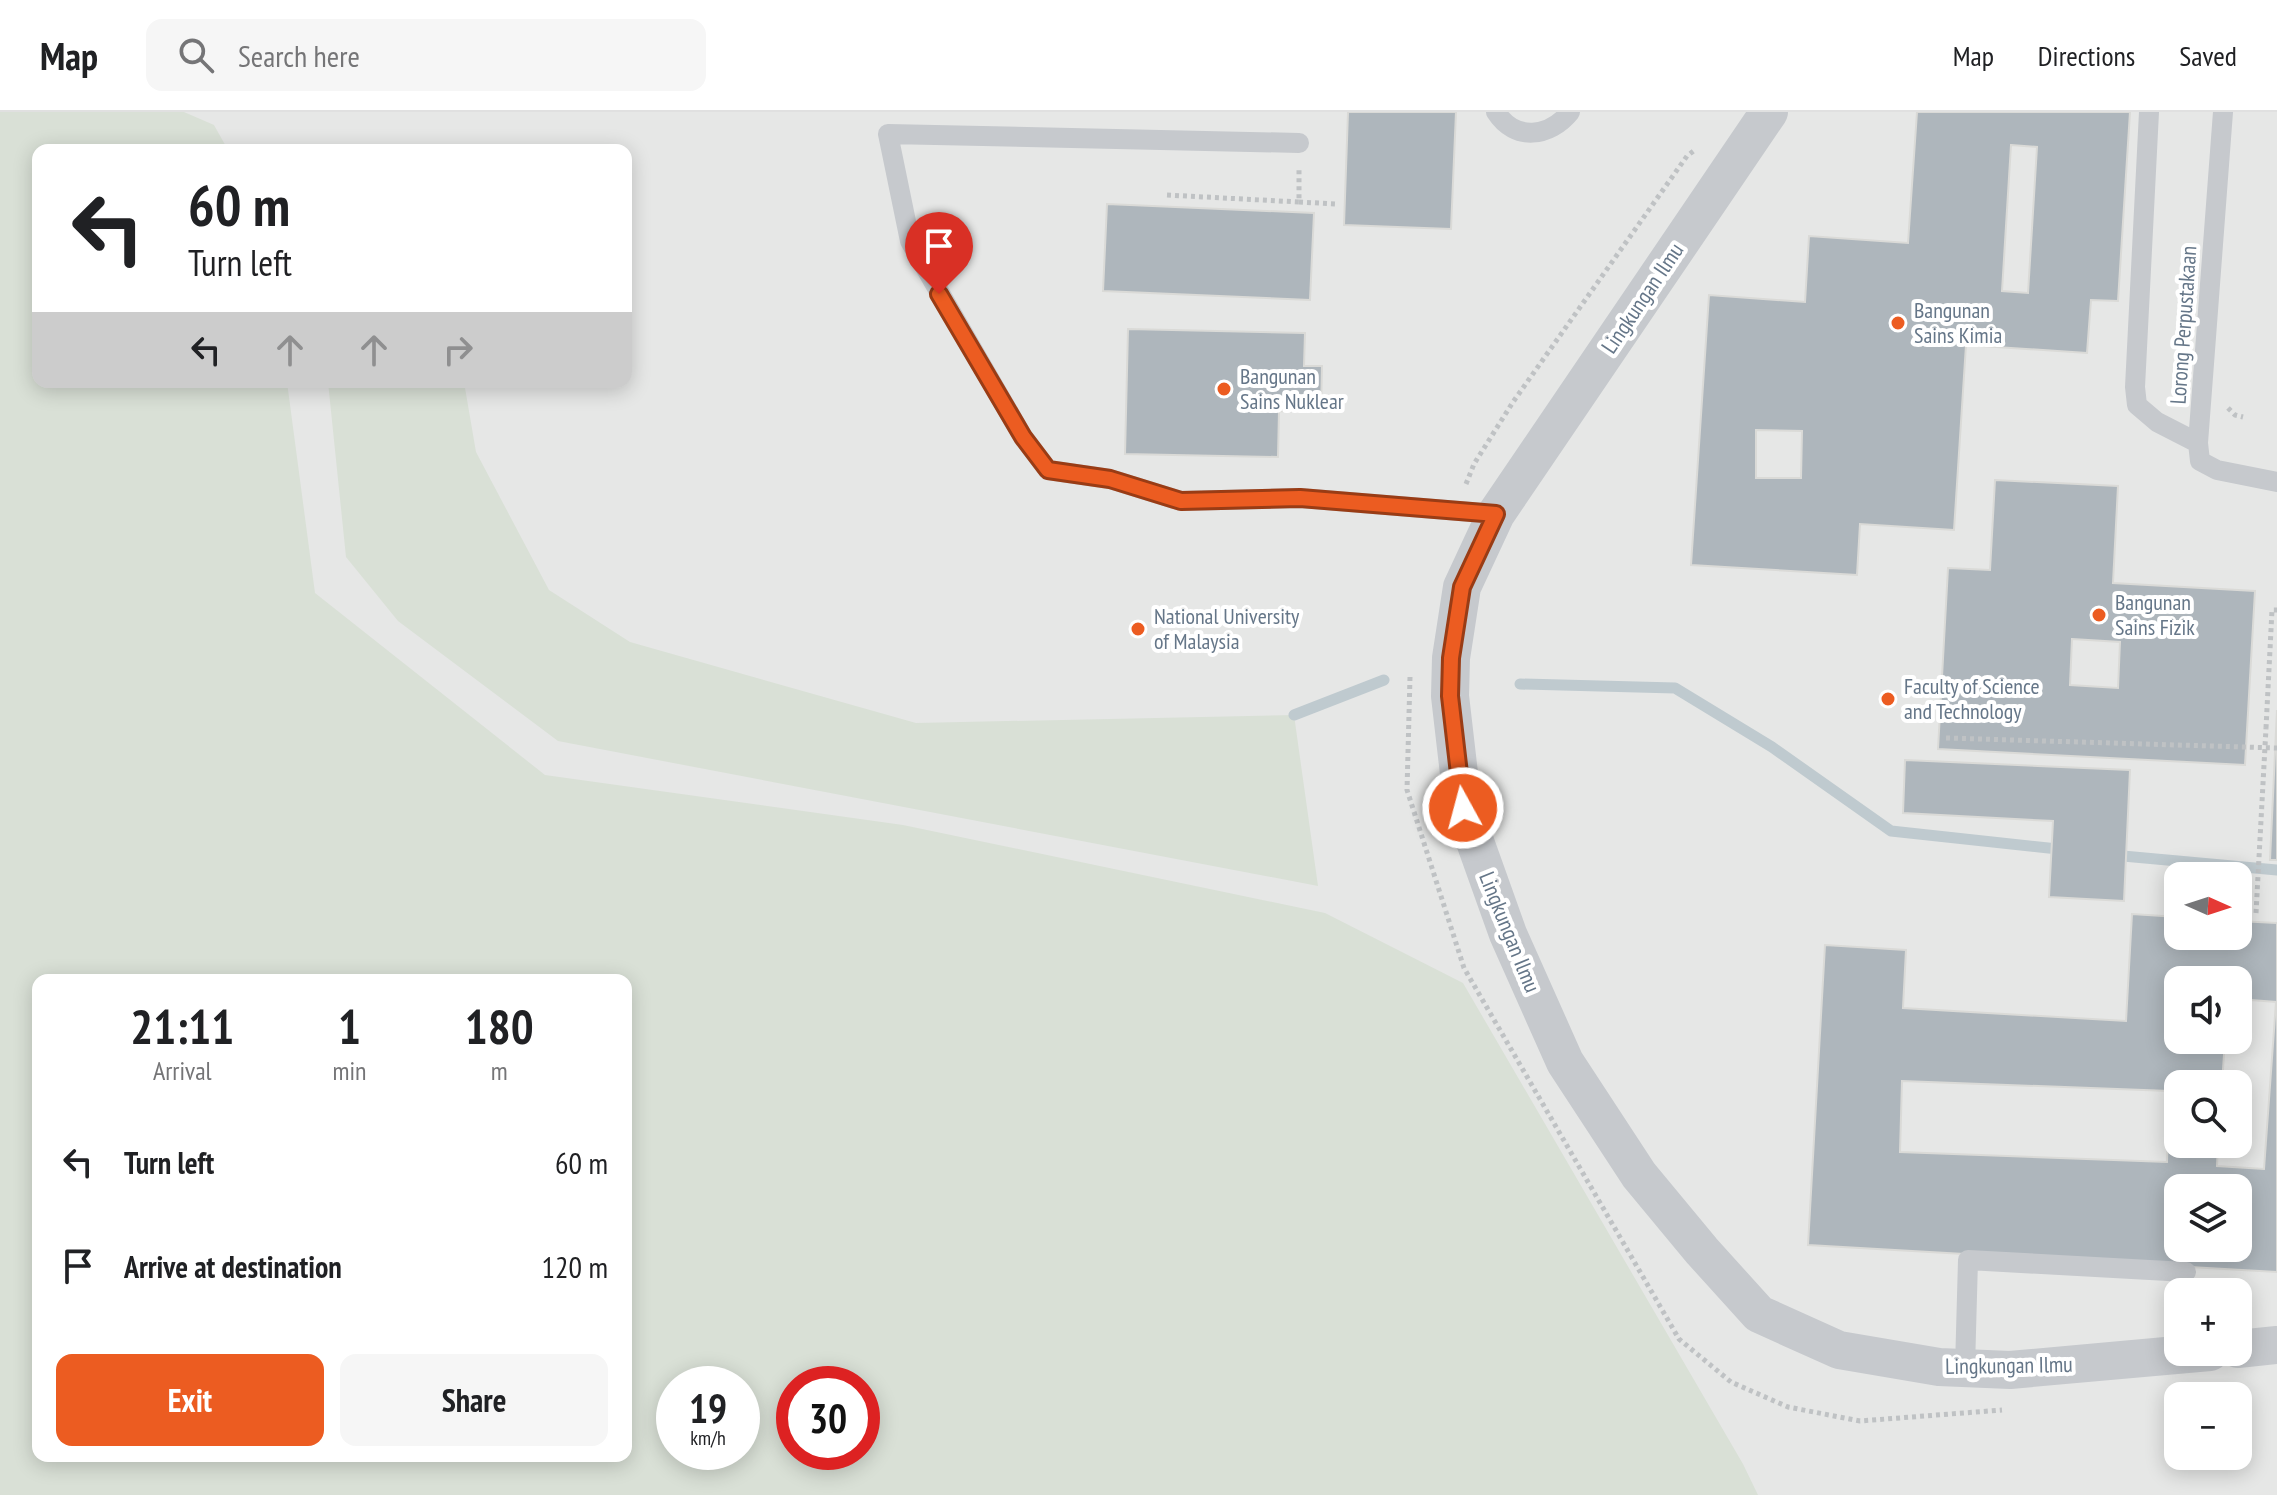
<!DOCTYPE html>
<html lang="en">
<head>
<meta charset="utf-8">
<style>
	:root { --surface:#fff; --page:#f6f6f6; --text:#202124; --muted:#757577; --line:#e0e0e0; --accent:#ec5c21 }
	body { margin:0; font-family:"PT Sans Narrow",sans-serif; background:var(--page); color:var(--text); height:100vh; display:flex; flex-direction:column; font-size:30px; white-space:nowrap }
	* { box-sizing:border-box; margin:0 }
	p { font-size:26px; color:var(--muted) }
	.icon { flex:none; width:44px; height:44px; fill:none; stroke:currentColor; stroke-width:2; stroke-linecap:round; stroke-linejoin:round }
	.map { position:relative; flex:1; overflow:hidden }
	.sheet { position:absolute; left:32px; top:862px; width:600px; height:488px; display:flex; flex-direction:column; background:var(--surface); border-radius:16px; box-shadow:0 4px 20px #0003 }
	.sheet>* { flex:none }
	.banner { position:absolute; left:32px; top:32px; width:600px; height:244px; border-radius:16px; box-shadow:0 4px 20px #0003; background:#fff; color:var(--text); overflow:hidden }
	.needle { width:52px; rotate:93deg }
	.tools { position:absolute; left:2164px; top:750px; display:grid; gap:16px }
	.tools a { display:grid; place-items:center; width:88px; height:88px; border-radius:16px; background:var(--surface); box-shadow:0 4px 20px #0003; font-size:40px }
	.speed { position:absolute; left:656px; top:1254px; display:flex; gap:16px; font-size:40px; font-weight:700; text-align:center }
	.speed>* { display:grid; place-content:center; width:104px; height:104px; border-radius:50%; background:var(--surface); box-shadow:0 4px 20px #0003; line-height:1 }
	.speed small { font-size:20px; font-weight:400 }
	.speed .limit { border:12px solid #d22; background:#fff; color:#111 }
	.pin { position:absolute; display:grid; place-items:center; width:68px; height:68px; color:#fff; margin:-82px -34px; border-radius:50% 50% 50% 0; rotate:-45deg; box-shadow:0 0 8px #0007 }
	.pin .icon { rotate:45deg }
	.me { position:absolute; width:88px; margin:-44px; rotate:353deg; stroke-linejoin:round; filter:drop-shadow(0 0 6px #0008) }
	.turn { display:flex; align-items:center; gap:28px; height:168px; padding:0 24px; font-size:36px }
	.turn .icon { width:104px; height:104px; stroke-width:2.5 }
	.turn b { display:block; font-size:56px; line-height:68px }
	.lanes { display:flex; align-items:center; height:76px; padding:0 24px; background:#0003; justify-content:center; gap:40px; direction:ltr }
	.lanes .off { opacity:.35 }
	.eta { display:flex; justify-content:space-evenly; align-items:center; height:136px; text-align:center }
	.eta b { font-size:48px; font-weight:600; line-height:56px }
	.primary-button { display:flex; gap:16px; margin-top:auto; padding:16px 24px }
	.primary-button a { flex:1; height:92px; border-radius:16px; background:var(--accent); color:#fff; font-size:32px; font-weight:600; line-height:92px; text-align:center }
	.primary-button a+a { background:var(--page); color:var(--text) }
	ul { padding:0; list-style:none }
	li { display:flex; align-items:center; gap:24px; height:104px; padding:0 24px }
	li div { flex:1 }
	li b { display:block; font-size:30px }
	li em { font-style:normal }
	header { display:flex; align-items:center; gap:48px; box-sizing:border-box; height:112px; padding:0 40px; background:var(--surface); border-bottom:2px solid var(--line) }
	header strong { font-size:38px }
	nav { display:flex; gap:44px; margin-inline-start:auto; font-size:28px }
	.search { width:560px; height:72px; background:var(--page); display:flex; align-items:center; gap:20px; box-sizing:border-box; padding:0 28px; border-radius:16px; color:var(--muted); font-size:30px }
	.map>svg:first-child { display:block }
	.built { fill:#e6e7e6; fill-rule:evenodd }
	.green { fill:#d9e0d6; fill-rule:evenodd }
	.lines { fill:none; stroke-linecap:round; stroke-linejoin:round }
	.stream { stroke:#bfcacf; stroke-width:11 }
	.building { fill:#aeb6bc; stroke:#dadad7; stroke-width:2; fill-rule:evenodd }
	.path { stroke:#bfc2c4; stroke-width:5; stroke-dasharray:4 4; stroke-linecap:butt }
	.lane { stroke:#c6c9cd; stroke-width:20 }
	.street { stroke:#c6c9cd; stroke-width:38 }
	.path-bridge { stroke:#bfc2c4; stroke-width:5; stroke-dasharray:4 4; stroke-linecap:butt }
	.route-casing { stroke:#993c15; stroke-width:20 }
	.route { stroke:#ec5c21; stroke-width:14 }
	.poi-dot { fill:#ec5c21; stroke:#fff; stroke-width:3 }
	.labels { text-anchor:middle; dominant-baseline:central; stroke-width:8; stroke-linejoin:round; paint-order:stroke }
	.street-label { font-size:22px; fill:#657688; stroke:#fff }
	.poi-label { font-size:22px; fill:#657688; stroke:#fff; text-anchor:start }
</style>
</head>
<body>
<header>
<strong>Map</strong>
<div class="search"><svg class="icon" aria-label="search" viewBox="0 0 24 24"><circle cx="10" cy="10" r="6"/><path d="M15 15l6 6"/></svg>Search here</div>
<nav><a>Map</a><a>Directions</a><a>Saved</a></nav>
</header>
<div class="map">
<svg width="2277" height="1383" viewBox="0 0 2277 1383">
	<rect width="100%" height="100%" fill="#f8f8f5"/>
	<path class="built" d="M0,0H2277V1383H0ZM38,38H626V270H38ZM2178,764H2238V824H2178ZM38,868H626V1344H38ZM2178,868H2238V928H2178ZM2178,972H2238V1032H2178ZM2178,1076H2238V1136H2178ZM2178,1180H2238V1240H2178ZM674,1272H742V1340H674ZM794,1272H862V1340H794ZM2178,1284H2238V1344H2178Z"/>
	<path class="green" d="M0,0H184L214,13L228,38H38V270H287L315,481L545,663L903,713L1325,801L1463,871L1743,1352L1758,1383H0ZM38,868H626V1344H38ZM674,1272H742V1340H674ZM794,1272H862V1340H794Z
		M328,270H464L476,340L549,478L630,530L916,611L1294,603L1318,774L558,629L398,509L346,445Z"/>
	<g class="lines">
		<path class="stream" d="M1520,572L1675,576L1772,635L1891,719L2067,738
			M1294,603L1384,568
			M2112,743L2277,758"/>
	</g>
	<path class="building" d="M1348,0H1456L1451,117L1344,113Z
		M1917,0H2130L2118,189L2091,188L2087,241L1966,233L1954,418L1860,412L1857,463L1691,453L1709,183L1805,190L1809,124L1908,131ZM2011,33L2037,35L2028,181L2002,179ZM1756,318L1802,319L1801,366H1756Z
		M1107,92L1314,101L1310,188L1103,179Z
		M1128,217L1305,221L1304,254H1322L1321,300L1279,299L1278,345L1125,342Z
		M1995,368L2118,374L2113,471L2255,479L2245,653L1938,637L1948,456L1990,458ZM2072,527L2120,530L2118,576L2070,573Z
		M2277,598V748H2270Z
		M1905,648L2130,658L2124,789L2049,785L2053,709L1903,701Z
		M2132,802L2178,805V824H2238V809L2277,811V1160L1808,1133L1825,833L1906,838L1903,896L2126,909ZM2178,868H2238V887L2276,890L2264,1057L2217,1054L2218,1032H2178V972H2222L2225,928H2178ZM1902,969L2169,979L2167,1050L1900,1040ZM2178,1076H2238V1136H2178Z"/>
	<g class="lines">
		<path class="path" d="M1167,83L1299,90V57
			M1299,90L1337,92
			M2228,296L2235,303L2243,305
			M1466,372L1474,352L1513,290L1687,44L1696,37
			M1410,565L1407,678L1464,856L1679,1227L1731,1270L1788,1295L1860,1309L2002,1298
			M2266,616L2272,498H2277
			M1946,626L2277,636"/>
		<path class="lane" d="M1496,0C1515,30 1550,25 1570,0
			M2149,0L2135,275L2137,293L2157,310L2198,331
			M2223,0L2198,331L2200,349L2217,358L2277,370
			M1299,31L888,22L910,129L1023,325L1048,358L1110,367L1181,389L1300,386L1496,402
			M1965,1256L1968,1148L2186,1160"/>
		<path class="street" d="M1769,0L1496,402L1462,475L1451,546L1450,584L1463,696L1508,822L1565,950L1639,1063L1702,1139L1759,1202L1839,1238L1939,1255L2010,1258L2210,1240
			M2238,1237L2277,1233"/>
		<path class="path-bridge" d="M2256,801L2266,616"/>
	</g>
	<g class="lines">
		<g class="route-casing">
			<path id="route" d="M939,182L1023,325L1048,358L1110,367L1181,389L1300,386L1496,402L1462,475L1451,546L1450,584L1463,696"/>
		</g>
		<use href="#route" class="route"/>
	</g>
	<g class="poi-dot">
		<circle cx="1898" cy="211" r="8"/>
		<circle cx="1224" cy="277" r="8"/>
		<circle cx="2099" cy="503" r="8"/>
		<circle cx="1138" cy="517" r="8"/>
		<circle cx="1888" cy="587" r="8"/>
	</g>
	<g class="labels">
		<g class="street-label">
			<text transform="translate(1642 186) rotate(-56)">Lingkungan Ilmu</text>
			<text transform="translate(2183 213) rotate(-86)">Lorong Perpustakaan</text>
			<text transform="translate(1510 820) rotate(68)">Lingkungan Ilmu</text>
			<text transform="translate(2009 1253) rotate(-1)">Lingkungan Ilmu</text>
		</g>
		<g class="poi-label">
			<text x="1914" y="198">Bangunan<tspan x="1914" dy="25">Sains Kimia</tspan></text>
			<text x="1240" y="264">Bangunan<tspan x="1240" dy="25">Sains Nuklear</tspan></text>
			<text x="2115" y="490">Bangunan<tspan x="2115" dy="25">Sains Fizik</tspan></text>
			<text x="1154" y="504">National University<tspan x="1154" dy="25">of Malaysia</tspan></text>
			<text x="1904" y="574">Faculty of Science<tspan x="1904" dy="25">and Technology</tspan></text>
		</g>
	</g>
</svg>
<div class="tools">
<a><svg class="needle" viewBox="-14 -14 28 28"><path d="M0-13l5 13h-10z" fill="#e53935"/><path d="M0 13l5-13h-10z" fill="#757577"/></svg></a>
<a><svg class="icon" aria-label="sound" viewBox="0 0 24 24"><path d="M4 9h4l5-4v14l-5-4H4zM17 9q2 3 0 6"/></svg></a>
<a><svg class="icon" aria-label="search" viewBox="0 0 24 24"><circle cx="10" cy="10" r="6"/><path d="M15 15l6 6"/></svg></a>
<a><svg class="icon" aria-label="layers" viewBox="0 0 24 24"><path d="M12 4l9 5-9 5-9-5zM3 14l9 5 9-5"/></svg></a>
<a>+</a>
<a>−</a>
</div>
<div class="speed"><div>19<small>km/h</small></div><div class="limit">30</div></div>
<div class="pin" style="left:939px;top:182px;background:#d93025"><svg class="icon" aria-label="arrive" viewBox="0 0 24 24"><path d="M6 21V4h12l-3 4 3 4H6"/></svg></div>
<svg class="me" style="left:1463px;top:696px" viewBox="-20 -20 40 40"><circle r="17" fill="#ec5c21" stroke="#fff" stroke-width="3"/><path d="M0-11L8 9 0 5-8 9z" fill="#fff"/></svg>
<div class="banner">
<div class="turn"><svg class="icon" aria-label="left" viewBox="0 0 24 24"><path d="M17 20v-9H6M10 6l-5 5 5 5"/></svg><div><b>60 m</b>Turn left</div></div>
<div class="lanes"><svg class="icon" aria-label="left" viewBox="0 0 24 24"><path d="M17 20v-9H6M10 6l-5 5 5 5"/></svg><svg class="icon off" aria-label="ahead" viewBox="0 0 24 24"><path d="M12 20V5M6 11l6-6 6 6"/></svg><svg class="icon off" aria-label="ahead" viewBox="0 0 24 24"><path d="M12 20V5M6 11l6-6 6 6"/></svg><svg class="icon off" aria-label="right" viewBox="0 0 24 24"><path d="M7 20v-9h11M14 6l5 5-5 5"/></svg></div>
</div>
<section class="sheet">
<div class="eta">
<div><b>21:11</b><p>Arrival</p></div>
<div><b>1</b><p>min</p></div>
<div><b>180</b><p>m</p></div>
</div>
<ul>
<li><svg class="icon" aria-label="left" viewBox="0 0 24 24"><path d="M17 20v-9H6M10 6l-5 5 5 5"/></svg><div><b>Turn left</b></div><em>60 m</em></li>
<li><svg class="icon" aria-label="arrive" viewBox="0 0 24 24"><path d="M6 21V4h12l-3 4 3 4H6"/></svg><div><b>Arrive at destination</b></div><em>120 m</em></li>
</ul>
<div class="primary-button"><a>Exit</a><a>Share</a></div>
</section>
</div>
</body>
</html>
